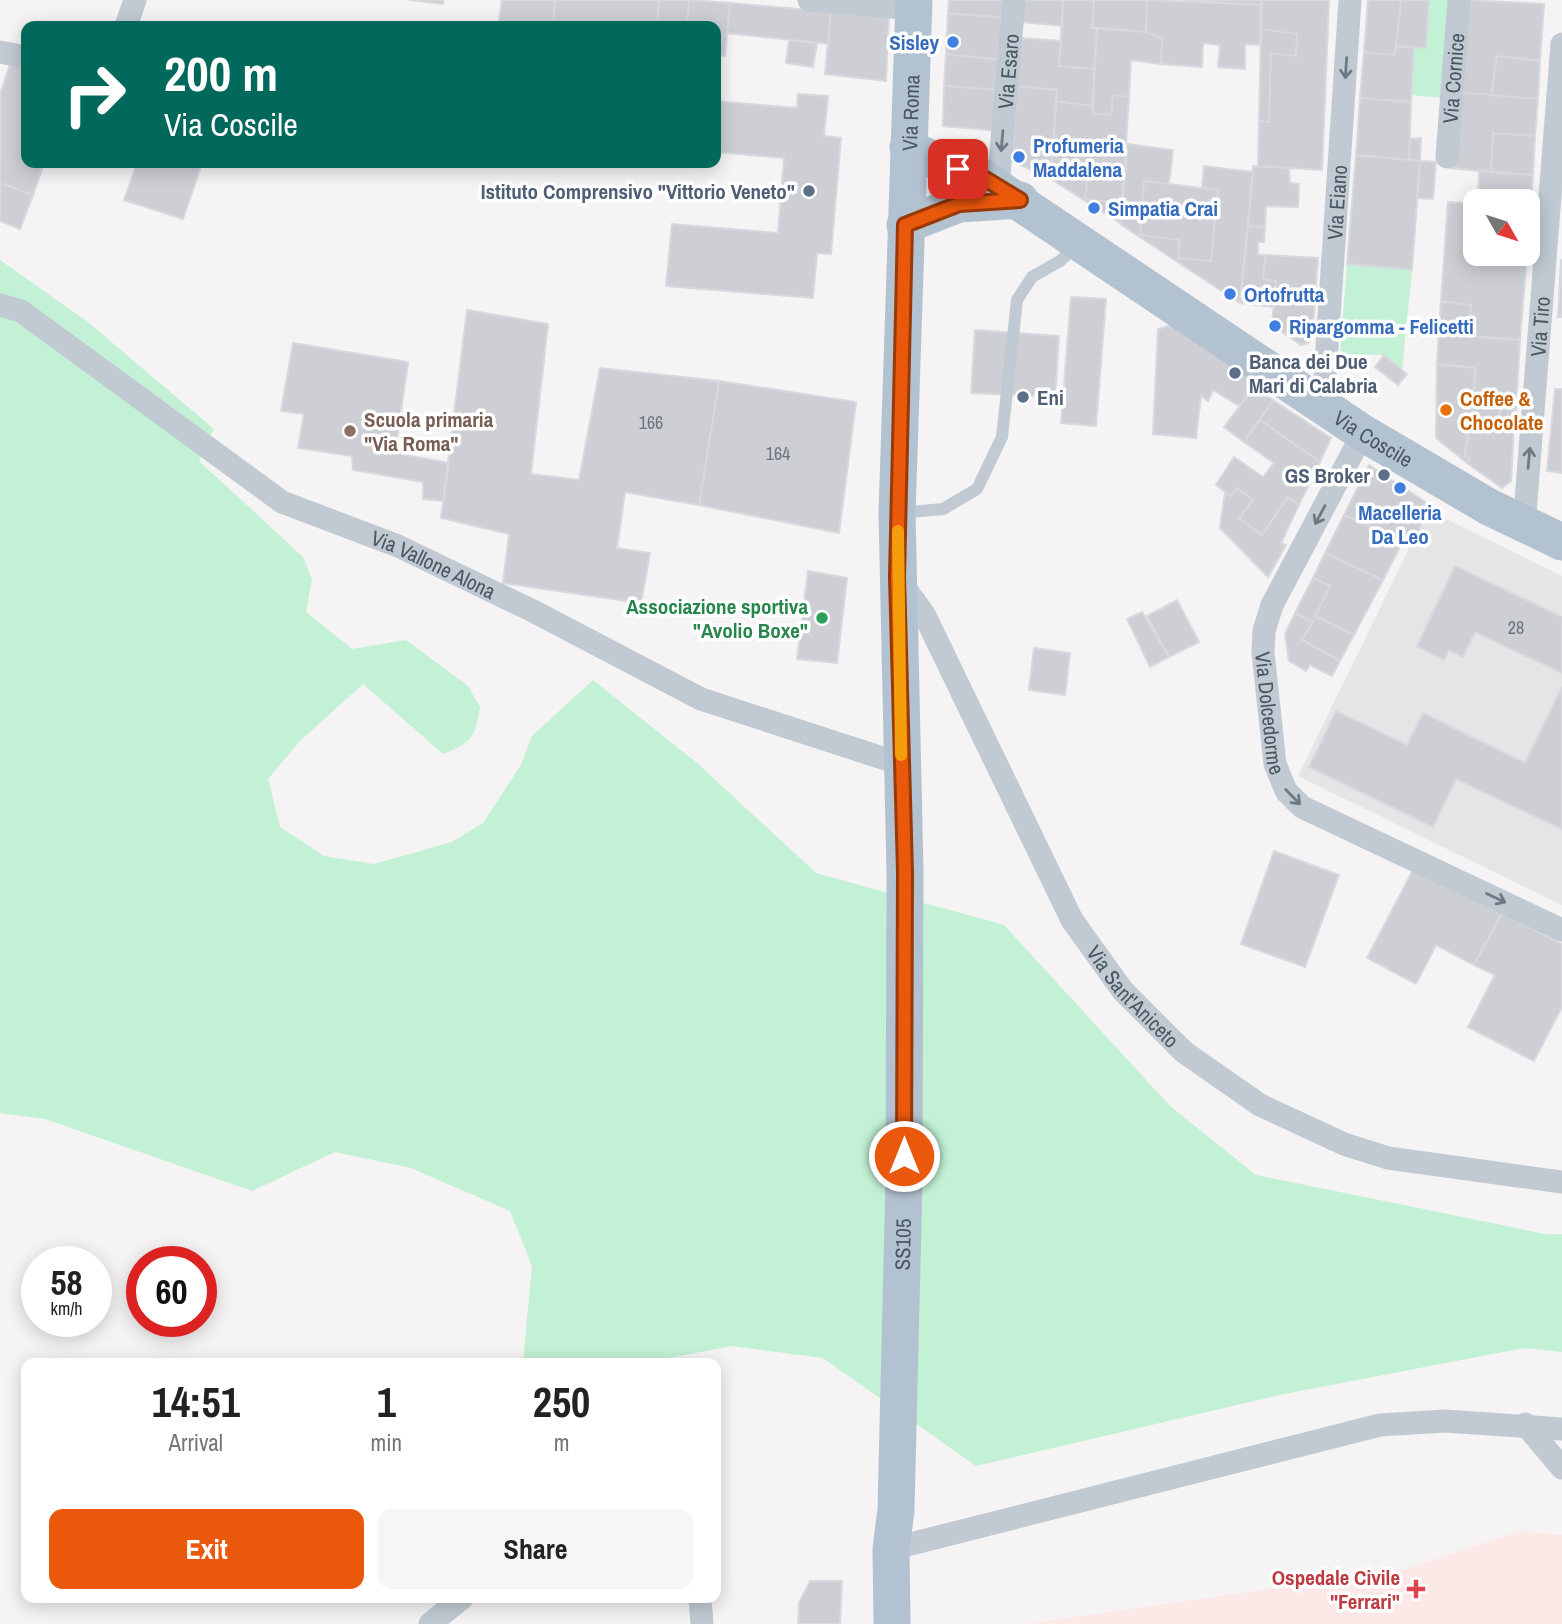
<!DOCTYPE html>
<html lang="en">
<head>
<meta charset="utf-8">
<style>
	:root { --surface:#fff; --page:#f6f6f6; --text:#222; --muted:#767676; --accent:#ea580c }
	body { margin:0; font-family:"Archivo Narrow",sans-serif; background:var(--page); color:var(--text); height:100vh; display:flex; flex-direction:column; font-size:26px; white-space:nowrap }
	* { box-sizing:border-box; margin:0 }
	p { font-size:23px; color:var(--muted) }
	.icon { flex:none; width:38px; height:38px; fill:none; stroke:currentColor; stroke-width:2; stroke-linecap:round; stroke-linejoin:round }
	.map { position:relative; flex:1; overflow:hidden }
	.sheet { position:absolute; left:21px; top:1358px; width:700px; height:245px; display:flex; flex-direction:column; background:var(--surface); border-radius:14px; box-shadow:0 4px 18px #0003 }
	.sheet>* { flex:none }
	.hud { position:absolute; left:21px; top:21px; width:700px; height:147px; border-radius:14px; box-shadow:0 4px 18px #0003; background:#00695c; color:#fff; overflow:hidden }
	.needle { width:46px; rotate:129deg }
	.controls { position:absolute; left:1463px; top:189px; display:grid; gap:14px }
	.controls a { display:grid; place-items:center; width:77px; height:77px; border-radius:14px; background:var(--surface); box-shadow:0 4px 18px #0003; font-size:35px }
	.speed { position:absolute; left:21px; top:1246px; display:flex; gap:14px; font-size:35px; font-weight:700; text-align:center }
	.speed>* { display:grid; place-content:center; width:91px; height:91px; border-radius:50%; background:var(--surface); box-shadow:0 4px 18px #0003; line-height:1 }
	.speed small { font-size:18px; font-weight:400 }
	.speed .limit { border:10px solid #d22; background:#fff; color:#111 }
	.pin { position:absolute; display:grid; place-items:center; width:60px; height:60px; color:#fff; margin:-30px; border-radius:14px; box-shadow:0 4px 10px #0006 }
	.me { position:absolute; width:77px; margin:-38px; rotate:0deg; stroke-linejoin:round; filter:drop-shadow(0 0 5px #0008) }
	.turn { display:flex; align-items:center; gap:24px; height:147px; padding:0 28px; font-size:32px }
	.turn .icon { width:91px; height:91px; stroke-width:2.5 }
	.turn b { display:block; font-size:49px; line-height:60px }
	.eta { display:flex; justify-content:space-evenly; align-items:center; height:119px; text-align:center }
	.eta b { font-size:42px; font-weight:800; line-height:49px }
	.cta { display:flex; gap:14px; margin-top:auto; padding:14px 28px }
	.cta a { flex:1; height:80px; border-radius:14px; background:var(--accent); color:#fff; font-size:28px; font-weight:800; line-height:80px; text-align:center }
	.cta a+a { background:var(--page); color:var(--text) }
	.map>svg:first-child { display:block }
	.education { fill:#e6e4e5 }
	.medical { fill:#fce8e6 }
	.green { fill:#c3f1d5 }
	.building { fill:#cdcfd5; stroke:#d7d9de; stroke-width:2 }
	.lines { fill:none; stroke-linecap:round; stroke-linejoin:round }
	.lane { stroke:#c1cad2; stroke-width:12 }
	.street { stroke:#c1cad2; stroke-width:23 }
	.primary { stroke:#b3c2d1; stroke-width:37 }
	.oneway { stroke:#6e7983 }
	.route-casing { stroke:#983908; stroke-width:18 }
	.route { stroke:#ea580c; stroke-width:12 }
	.slow { stroke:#f59e0b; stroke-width:12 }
	.shop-dot { fill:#3f7fe0; stroke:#fff; stroke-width:2.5 }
	.service-dot { fill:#5c6f8a; stroke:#fff; stroke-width:2.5 }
	.food-dot { fill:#e8710a; stroke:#fff; stroke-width:2.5 }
	.education-dot { fill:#8d6e63; stroke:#fff; stroke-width:2.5 }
	.leisure-dot { fill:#2e9e5b; stroke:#fff; stroke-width:2.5 }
	.health-dot { fill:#e0444e; stroke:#fff; stroke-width:2.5 }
	.labels { text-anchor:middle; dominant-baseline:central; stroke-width:7; stroke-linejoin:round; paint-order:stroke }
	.number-label { font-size:18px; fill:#6b747e }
	.shop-label { font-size:21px; font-weight:bold; fill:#366cbe; stroke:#fff; text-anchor:start }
	.street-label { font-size:21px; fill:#4a5661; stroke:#fff }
	.service-label { font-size:21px; font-weight:bold; fill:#4e5e75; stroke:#fff; text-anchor:end }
	.food-label { font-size:21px; font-weight:bold; fill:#c56008; stroke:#fff; text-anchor:start }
	.education-label { font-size:21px; font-weight:bold; fill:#785e54; stroke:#fff; text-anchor:start }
	.leisure-label { font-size:21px; font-weight:bold; fill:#27864d; stroke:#fff; text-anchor:end }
	.health-label { font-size:21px; font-weight:bold; fill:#be3a42; stroke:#fff; text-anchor:end }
</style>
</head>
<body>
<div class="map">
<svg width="1562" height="1624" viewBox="0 0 1562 1624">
	<rect width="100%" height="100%" fill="#f5f3f3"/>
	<path class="education" d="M1428,510L1562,576V905L1298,776Z"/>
	<path class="medical" d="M1521,1531L1562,1535V1624H1025L1403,1570Z"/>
	<path class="green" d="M1429,0H1453L1444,98L1411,95L1414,48L1426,47Z
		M0,260L89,323L214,429L199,461L303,557L312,579L306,612L352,649L406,640L468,686L480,707C475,737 472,743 443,754L363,684L300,741L268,779L280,827L324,856L374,864L452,842L483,823L521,765L532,736L593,680L697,763L816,873L1004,925L1170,1106L1256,1175L1545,1234H1562V1352L1524,1348L1279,1395L976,1466L823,1358L732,1346L642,1363H523L532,1266L510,1211L411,1168L335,1152L252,1191L45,1119L0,1113Z
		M1347,264L1412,270L1402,370L1384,355L1340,354Z"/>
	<path class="building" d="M409,0H443V4Z
		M502,0H555L553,26H521L499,20Z
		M555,0H659L657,26H553Z
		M659,0H689L687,26H657Z
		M689,0L730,3L725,56L716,55V26H687Z
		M949,0H1007L1006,18L948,13Z
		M1023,0H1063L1062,26L1022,22Z
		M1063,0H1094L1092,28H1097L1094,69L1059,66Z
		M1094,0H1147L1146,32L1092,28Z
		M1147,0L1261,5L1260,45L1245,44V69L1218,67L1220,45L1203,43L1202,67L1161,64L1162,38L1146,32Z
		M1183,0H1262L1261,5Z
		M1262,0H1329L1322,170L1258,166L1259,121L1269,122L1271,53L1296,56L1297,34L1261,29Z
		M1368,0H1401L1395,55L1364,52Z
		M1401,0H1429L1426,48L1396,46Z
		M1463,0L1544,4L1540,61L1497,56L1491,95L1456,92Z
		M730,3L831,12L828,44L727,33Z
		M831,12L889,17L886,81L825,74Z
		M948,13L1006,18L1003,60L946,54Z
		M1097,28L1146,32L1162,38L1161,64L1131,60L1129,97L1113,95L1111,115L1092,113Z
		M1261,29L1297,34L1296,56L1271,53L1269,122L1259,121Z
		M1019,38L1061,41L1059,66L1094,69L1093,106L1056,101L1057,90L1017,86Z
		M789,40L817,43L813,67L786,63Z
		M1396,46L1414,48L1411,102L1360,98L1364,52L1395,55Z
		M946,54L1003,60L1001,90L944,86Z
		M1497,56L1540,61L1538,99L1491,95Z
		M11,62L26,68V163H44L33,195L0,183V94Z
		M944,86L1001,90L998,131L943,126Z
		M1017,86L1057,90L1051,179L1012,161Z
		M1456,92L1538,99L1535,136L1493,133L1491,172L1450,168Z
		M798,94L828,96L824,136L841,138L831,254L817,253L813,298L666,286L672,224L778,233L784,158L716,152V101L797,108Z
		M1113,95L1129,97L1122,203L1085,199L1088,175L1052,172L1056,101L1093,106L1092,113L1111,115Z
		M1360,98L1411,102L1409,160L1356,155Z
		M1493,133L1535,136L1533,175L1491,172Z
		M1421,138L1420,161L1409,160L1410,139Z
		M1128,144L1173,150L1169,184L1144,181L1140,235L1180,240L1178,258L1211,261L1218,190L1202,188L1204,166L1253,172L1240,303L1120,224Z
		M1356,155L1420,161L1412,270L1347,264Z
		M1420,161L1436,162L1433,199L1417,198Z
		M137,163H202L183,219L124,200Z
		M1253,166L1289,168L1290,183L1299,184L1298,207L1266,206L1265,228L1248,226Z
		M1479,171L1533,175L1528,241V201H1478Z
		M1052,172L1088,175L1085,199L1122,203L1120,223L1051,179Z
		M1144,181L1218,190L1211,261L1178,258L1180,240L1140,235Z
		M0,183L33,195L20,229L0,221Z
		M1448,202L1475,204V254H1527L1520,340L1469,336L1471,305L1441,301Z
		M1248,226L1265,228L1264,242H1258V255H1266L1263,279L1276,281L1274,307L1240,303Z
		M1266,255L1318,258L1312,339L1308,343L1301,345L1272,325L1276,281L1263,279Z
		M1561,260H1562V317H1558Z
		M1071,297L1106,299L1096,426L1061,423Z
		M1441,301L1471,305L1469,336L1520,340L1516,410L1500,409L1499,422L1471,419L1476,368L1437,364Z
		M467,310L548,324L531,474L579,480L600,368L719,381L699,505L625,492L617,548L650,553L641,603L503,583L509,534L441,518Z
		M1178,323L1257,382L1239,406L1213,390L1208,401L1201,396L1196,438L1153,434L1158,329Z
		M975,330L1059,336L1055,397L971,393Z
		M293,343L408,362L395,453L449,463L443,501L423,499V482L353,470L352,456L298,448L304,414L281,411Z
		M1384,355L1407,374L1398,385L1375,367Z
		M1437,364L1476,368L1465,456L1470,459L1467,463L1436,438Z
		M719,381L856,402L839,533L699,505Z
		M1254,387L1273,400L1244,442L1224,427Z
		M1555,389H1562V473L1547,471Z
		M1273,400L1331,438L1320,462L1260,420Z
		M1500,409L1516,410L1514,425L1499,422Z
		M1471,419L1514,425L1511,481L1502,488L1467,463L1470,459L1465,456Z
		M1260,420L1320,462L1299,505L1288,497L1262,535L1239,518L1253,500L1237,488L1231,496L1216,485L1234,457L1263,477L1274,463L1244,442Z
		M1369,465L1430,505L1412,545L1344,515Z
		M1237,488L1253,500L1239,518L1262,535L1288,497L1299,505L1281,543L1286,545L1268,577L1220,528L1225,492L1231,496Z
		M1344,515L1403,541L1383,580L1325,553Z
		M1325,553L1383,580L1354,635L1315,616L1330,586L1313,578Z
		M1455,566L1562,617V673L1475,632L1463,657L1449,650L1444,660L1417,646Z
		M808,571L847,578L837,663L797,659Z
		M1313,578L1330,586L1315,616L1354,635L1340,661L1302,640L1313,622L1295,613Z
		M1177,600L1199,642L1169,657L1147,616Z
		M1142,612L1169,657L1150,667L1127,619Z
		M1295,613L1313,622L1302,640L1340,661L1332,676L1310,665L1306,671L1289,661L1285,634Z
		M1034,648L1070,653L1065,695L1029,690Z
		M1562,687V829L1456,779L1433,827L1309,767L1336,711L1407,745L1423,713L1525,763Z
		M1274,851L1339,875L1305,967L1241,944Z
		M1414,868L1502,913L1474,965L1436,945L1416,984L1367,958Z
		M1502,913L1562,944V1007L1534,1061L1468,1027L1495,975L1474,965Z
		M810,1581H842L840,1624H798L799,1603Z"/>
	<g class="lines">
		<path class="lane" d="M900,513L943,509L977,489L1002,437L1017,300L1032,277L1060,261L1076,246"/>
		<g class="street">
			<path d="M809,0L914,9"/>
			<path d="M126,26L135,0"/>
			<path d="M0,52L26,57"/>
			<path id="s1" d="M1447,157L1459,0"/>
			<path id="s2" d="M998,187L1014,0"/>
			<path id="s3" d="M0,305L21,311L282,502L398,546L533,611L701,699L901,764"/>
			<path id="s4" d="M1323,407L1350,0"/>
			<path id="s5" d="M1363,433L1272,605L1264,631L1263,652L1275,764L1286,791L1302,807L1562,930"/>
			<path id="s6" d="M1524,526L1562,44"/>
			<path id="s7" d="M899,580L924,614L1072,920L1123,991L1184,1052L1260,1105L1344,1144L1388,1158L1562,1182"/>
			<path d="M1525,1424L1562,1468"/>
			<path d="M891,1549L1380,1425L1445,1421L1562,1429"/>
			<path d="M700,1598L702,1624"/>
			<path d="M430,1624L462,1598"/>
		</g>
		<g class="primary">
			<path id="s8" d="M908,147L939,163L977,174L1363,433L1489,507L1562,542"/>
			<path d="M905,225L959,204L1020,200"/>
			<path id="s9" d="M892,1624L891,1549L896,1510L904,1181L905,872L897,513L914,0"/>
		</g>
	</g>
	<defs><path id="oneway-shaft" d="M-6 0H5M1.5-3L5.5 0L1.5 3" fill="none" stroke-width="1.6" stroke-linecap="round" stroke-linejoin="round" transform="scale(1.75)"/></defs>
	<g class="oneway">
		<use href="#oneway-shaft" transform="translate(1346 68) rotate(94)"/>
		<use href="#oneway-shaft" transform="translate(1002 141) rotate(95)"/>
		<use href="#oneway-shaft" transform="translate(1529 458) rotate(-85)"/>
		<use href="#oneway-shaft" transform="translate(1320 515) rotate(118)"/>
		<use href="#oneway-shaft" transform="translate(1293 797) rotate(46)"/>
		<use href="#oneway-shaft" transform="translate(1496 898) rotate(25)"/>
	</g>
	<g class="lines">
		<g class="route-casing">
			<path id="route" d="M904,1156L905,872L897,577L905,225L959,204L1020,200L977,174L958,169"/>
		</g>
		<use href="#route" class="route"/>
		<path class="slow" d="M898,531L901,755"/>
	</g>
	<g class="shop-dot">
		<circle cx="953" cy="42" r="7"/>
		<circle cx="1019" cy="157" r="7"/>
		<circle cx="1094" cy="208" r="7"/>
		<circle cx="1230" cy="294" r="7"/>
		<circle cx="1275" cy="326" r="7"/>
		<circle cx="1400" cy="488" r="7"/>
	</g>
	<g class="service-dot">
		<circle cx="809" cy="191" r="7"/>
		<circle cx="1235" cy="373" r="7"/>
		<circle cx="1023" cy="397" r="7"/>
		<circle cx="1384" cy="475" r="7"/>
	</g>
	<circle class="food-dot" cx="1446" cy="410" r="7"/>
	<circle class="education-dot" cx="350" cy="431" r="7"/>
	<circle class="leisure-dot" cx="822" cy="618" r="7"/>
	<path class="health-dot" d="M1412.5 1578.5h7v7h7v7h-7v7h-7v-7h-7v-7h7z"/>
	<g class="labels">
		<g class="number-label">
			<text x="651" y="422">166</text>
			<text x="778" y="453">164</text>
			<text x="1516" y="627">28</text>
		</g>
		<g class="shop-label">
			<text x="939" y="42" text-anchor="end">Sisley</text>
			<text x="1033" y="145">Profumeria<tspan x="1033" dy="24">Maddalena</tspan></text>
			<text x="1108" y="208">Simpatia Crai</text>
			<text x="1244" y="294">Ortofrutta</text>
			<text x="1289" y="326">Ripargomma - Felicetti</text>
			<text x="1400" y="512" text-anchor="middle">Macelleria<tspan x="1400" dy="24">Da Leo</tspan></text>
		</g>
		<g class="street-label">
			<text stroke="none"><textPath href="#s2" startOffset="116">Via Esaro</textPath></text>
			<text stroke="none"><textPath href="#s1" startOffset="79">Via Cornice</textPath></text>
			<text stroke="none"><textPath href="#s9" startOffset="1512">Via Roma</textPath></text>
			<text stroke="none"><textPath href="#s4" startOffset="205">Via Eiano</textPath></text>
			<text stroke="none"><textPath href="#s6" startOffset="200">Via Tiro</textPath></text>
			<text stroke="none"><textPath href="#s8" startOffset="551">Via Coscile</textPath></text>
			<text stroke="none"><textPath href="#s3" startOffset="509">Via Vallone Alona</textPath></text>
			<text stroke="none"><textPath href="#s5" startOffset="304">Via Dolcedorme</textPath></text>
			<text stroke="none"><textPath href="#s7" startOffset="480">Via Sant'Aniceto</textPath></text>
			<text stroke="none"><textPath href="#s9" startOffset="380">SS105</textPath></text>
		</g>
		<g class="service-label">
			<text x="795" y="191">Istituto Comprensivo "Vittorio Veneto"</text>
			<text x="1249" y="361" text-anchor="start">Banca dei Due<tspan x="1249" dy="24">Mari di Calabria</tspan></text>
			<text x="1037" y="397" text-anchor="start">Eni</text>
			<text x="1370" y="475">GS Broker</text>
		</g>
		<g class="food-label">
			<text x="1460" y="398">Coffee &amp;<tspan x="1460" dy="24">Chocolate</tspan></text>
		</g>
		<g class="education-label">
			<text x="364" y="419">Scuola primaria<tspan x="364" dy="24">"Via Roma"</tspan></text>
		</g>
		<g class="leisure-label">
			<text x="808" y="606">Associazione sportiva<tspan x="808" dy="24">"Avolio Boxe"</tspan></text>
		</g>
		<g class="health-label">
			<text x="1400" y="1577">Ospedale Civile<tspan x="1400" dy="24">"Ferrari"</tspan></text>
		</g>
	</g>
</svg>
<div class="controls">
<a><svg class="needle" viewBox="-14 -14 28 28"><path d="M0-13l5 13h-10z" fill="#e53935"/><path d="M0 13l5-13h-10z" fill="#767676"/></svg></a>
</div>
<div class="speed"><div>58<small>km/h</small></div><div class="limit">60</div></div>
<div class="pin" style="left:958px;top:169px;background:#d93025"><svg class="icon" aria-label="arrive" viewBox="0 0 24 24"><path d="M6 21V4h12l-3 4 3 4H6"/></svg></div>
<svg class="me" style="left:904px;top:1156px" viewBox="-20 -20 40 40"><circle r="17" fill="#ea580c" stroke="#fff" stroke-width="3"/><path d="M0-11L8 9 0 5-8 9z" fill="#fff"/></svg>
<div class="hud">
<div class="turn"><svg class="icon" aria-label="right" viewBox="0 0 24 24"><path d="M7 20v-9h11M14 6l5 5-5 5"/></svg><div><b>200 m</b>Via Coscile</div></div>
</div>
<section class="sheet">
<div class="eta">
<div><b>14:51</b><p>Arrival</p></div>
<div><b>1</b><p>min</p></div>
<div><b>250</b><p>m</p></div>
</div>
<div class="cta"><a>Exit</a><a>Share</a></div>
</section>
</div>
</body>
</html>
